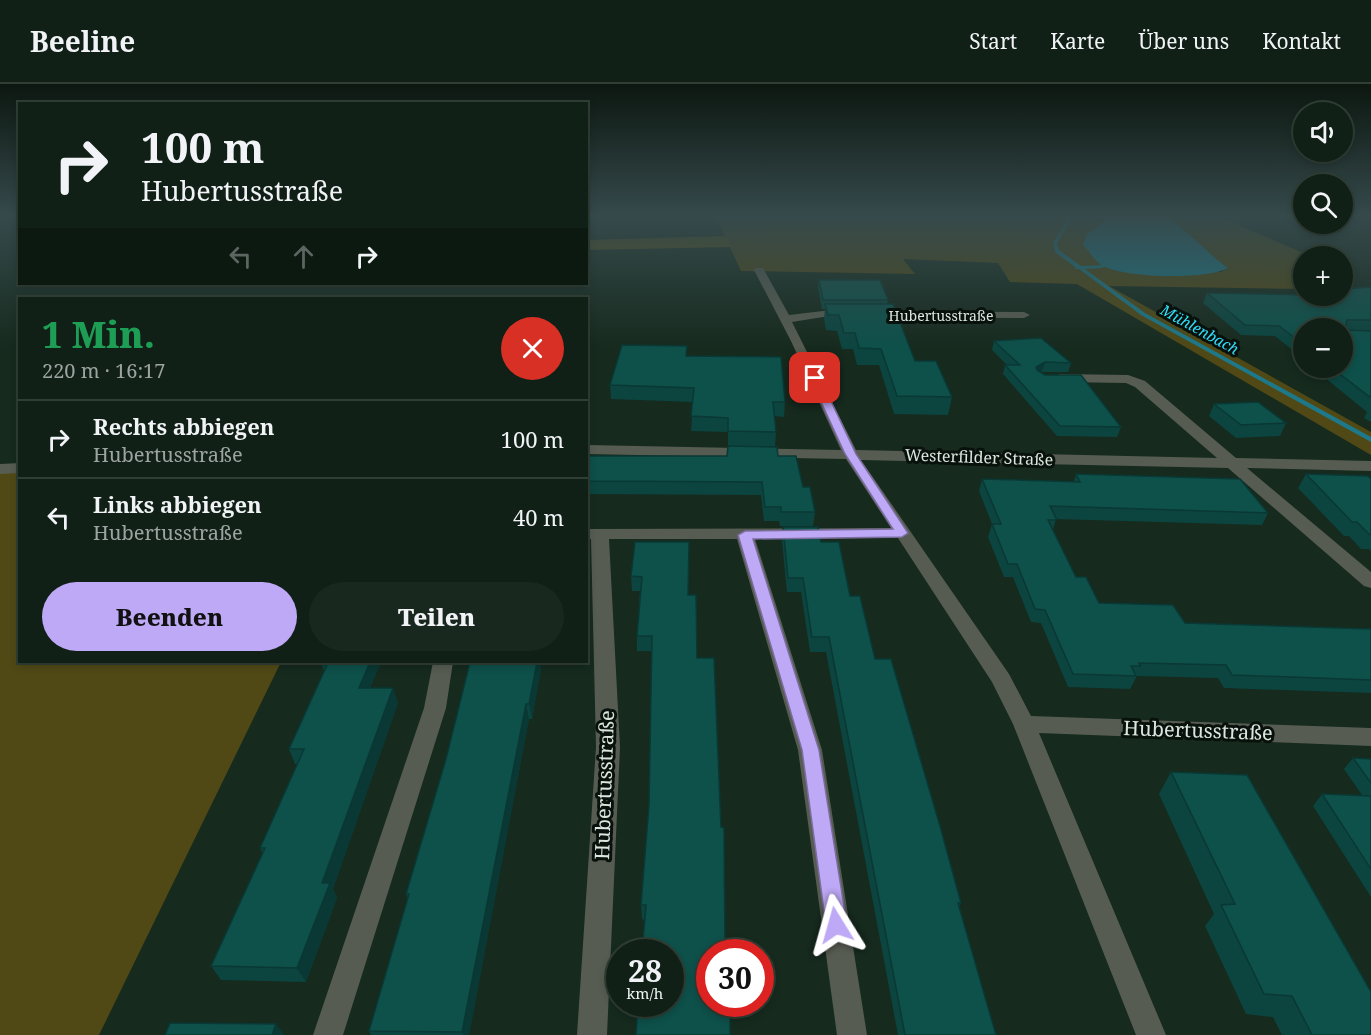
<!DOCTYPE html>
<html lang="de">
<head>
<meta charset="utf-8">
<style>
	:root { --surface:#102016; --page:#19281f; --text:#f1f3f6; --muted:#9ca3a1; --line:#303e35; --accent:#bda9f5 }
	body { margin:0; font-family:"Noto Serif",serif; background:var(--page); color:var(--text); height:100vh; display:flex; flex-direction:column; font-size:22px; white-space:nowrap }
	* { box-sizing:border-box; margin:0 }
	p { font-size:20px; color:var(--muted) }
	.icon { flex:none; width:33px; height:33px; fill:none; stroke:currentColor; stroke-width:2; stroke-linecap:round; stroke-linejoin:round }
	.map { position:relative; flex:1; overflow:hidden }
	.details { position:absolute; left:18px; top:213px; width:570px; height:366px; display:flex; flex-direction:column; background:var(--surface); border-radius:0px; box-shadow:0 3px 9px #0003,0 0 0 2px var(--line) }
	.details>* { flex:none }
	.hud { position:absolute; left:18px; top:18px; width:570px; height:183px; border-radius:0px; box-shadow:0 3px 9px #0003,0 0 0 2px var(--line); background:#102016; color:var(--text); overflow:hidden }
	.buttons { position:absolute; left:1293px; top:18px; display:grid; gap:12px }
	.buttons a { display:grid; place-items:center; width:60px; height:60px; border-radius:50%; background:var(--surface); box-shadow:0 3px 9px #0003,0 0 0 2px var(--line); font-size:30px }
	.speed { position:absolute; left:606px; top:855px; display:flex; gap:12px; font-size:30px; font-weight:700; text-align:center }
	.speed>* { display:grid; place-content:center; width:78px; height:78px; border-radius:50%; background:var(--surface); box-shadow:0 3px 9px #0003,0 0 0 2px var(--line); line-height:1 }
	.speed small { font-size:15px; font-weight:400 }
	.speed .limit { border:9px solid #d22; background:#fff; color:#111 }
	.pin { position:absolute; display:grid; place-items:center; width:51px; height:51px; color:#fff; margin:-26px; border-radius:12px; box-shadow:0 3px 9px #0006 }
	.me { position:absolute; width:66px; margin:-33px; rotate:352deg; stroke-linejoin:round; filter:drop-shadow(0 0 4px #0008) }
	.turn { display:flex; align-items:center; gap:21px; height:126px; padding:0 24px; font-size:27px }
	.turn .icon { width:78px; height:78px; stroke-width:2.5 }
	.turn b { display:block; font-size:42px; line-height:51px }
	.lanes { display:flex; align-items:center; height:57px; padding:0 24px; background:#0003; justify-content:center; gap:30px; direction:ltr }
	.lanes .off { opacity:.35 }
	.round { display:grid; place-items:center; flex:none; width:63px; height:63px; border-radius:32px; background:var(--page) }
	.head { display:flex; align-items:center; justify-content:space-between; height:102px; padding:0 24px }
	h1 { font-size:36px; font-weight:800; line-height:45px; color:#1e9e55 }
	.action { display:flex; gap:12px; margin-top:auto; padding:12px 24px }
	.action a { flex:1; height:69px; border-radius:36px; background:var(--accent); color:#111; font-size:24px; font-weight:800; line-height:69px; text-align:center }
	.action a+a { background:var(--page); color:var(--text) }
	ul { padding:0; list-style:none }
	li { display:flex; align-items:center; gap:18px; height:78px; padding:0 24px; border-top:2px solid var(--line) }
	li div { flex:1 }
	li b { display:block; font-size:22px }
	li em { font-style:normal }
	header { display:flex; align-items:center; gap:36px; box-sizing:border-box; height:84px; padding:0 30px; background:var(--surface); border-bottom:2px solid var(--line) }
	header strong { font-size:28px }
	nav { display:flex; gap:33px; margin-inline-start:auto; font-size:21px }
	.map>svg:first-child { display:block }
	.green { fill:#504916 }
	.forest { fill:#5e5511 }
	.water { fill:#1d798a }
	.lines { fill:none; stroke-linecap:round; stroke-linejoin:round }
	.stream { fill:#1d798a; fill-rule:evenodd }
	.minor { fill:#575c52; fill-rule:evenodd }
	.wall { fill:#0c4540 }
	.shaded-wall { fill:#0a3834 }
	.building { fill:#0e504a; stroke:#0a3834; stroke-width:1.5 }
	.route { fill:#bda9f5; stroke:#7b6e9f; stroke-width:1.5 }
	.labels { text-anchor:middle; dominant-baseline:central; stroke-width:6; stroke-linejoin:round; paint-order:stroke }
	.far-street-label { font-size:14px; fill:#dae6de; stroke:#08110b }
	.far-water-label { font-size:15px; font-style:italic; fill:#31ddfb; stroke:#08110b }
	.street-label { font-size:16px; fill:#dae6de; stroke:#08110b }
	.near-street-label { font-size:20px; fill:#dae6de; stroke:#08110b }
</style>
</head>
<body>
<header>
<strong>Beeline</strong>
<nav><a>Start</a><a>Karte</a><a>Über uns</a><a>Kontakt</a></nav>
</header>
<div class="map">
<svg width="1371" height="951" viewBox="0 0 1371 951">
	<rect width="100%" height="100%" fill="#162a1e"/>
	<path class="green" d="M715,131H1105V137L1087,150L1221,188L1228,184C1204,168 1187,143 1162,131H1216L1310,172H1304L1303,205L1109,202L1371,348V371L1077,200L1010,198L998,179L903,175L915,190L741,187Z
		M19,384L20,578H281L99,951H0V385Z"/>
	<path class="forest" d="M727,152L731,163L587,166V156Z"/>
	<path class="water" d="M1105,131C1123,131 1145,127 1162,131C1176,134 1211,173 1228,184C1207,196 1125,194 1103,182C1096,179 1089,167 1083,161L1087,150L1105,137Z"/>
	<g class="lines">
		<path class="stream" d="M1070,131H1074L1057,159L1059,166L1081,182L1104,181L1105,182L1102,184L1085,185L1145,229L1371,353V358L1141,231L1079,185H1075V183L1055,168L1053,159Z"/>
		<path class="minor" d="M755,184H763L789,231L823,227L1024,228L1030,231L1024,234L823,233L792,238L856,366L1217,374L1135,303L1126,299L1060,298L1053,294L1060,290L1128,291L1145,297L1236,374L1371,377V387L1247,384L1371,488V504L1364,502L1228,384L861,376L1009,590L1031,632L1371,644V662L1039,649L1166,951H1136L1013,640L992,598L898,454L755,455L822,666L867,951H837L798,666L737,455H609L620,663L607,951H577L596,663L591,455H586V445L891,444L846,375L586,370V361L841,366L791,257L754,186Z
			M20,379V389L0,390V380Z
			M433,578H453L446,624L343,951H313L424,624Z"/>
	</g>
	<path class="wall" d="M819,196L888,216L887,220L915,277L952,313L948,331L894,330L879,281H857L853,265H842L837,247L826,246L824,235L825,225H822L818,204Z
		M1371,203V246H1349L1371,247V338L1364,334L1367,328L1313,284H1342L1304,244V275L1275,252L1241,251L1203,219L1207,209L1342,212Z
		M994,257L1071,279L1068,288H1042L1041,289L1121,343L1117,353L1057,352L1003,290L1005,281H1007L992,266Z
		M687,272L785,318L784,333L775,332L776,348L775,362H728V348L691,347L693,318L611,315L610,301Z
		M1214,320L1286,339L1280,352L1236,354L1209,332Z
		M586,372H778L803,403L815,428L813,442H780L779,437H764L761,411L586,410Z
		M1076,390L1268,429L1262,441L1056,435L1053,446L1076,493L1099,519L1185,539L1371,545V609L1224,604L1218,594L1137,592L1130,605L1068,603L1041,539L1031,538L1013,493H1004L988,453L992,440L979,407L982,395L1074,398Z
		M1306,390L1371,395V467L1369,465H1361L1349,452H1344L1298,404Z
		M783,443L821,458L850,512L875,575L961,819L959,823L996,951H898L826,568H810L801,508H787L782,457Z
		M635,458L689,511L697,574L725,861L729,868L645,836L642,835L641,821L649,721L652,567H637V552L640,507H632L631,492Z
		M324,578H381L370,604L398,619L333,805L337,814L306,898L221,896L211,882L263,770L260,764L297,680H295L289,665L324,588L322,581Z
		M541,585L532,635H529L469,951H371L369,947L408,816L406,810L446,675Z
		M1353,674L1371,675V813L1313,722L1322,710L1362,711L1344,685Z
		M1171,688L1371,951H1282L1273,933L1246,930L1205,842L1214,830L1159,710Z"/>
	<path class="shaded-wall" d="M1045,278L1042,288L1034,292L1036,283Z
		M370,578H381L364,619L359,604Z
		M537,578H540L541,585L532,635L529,620Z
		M393,604L398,619L333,805L337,814L306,898L297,884L322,799Z
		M526,620L529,635L469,951H463L462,948Z
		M276,940L284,951H272Z"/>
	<path class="building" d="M819,196H880L888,216H823Z
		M1371,203V236H1347L1345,246L1371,247V314L1332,284H1342V244H1304V261L1279,242L1245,241L1207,209L1304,211V212H1342V205Z
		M825,220H893L915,277H936L952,313L897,312L881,265L859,264L855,249H844L839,231H828Z
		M1041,254L1071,279L1045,278L1036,283L1037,286L1045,291H1081L1121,343L1060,342L1005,281H1020L994,257Z
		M622,261L687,262L686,272L781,273L785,318H773L776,348L728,347V334L691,332L694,304L610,301Z
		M1258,318L1286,339L1241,341L1214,320Z
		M728,362L777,363L778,372H796L803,403H810L815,428H781V423H765L762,398L586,397V372H727Z
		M1076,390L1240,395L1268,429L1050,422L1057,436H1048L1076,493H1086L1099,519L1173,521L1185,539L1371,545V596L1232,591L1226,581L1139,579L1141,582H1131L1136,592L1073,590L1045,526L1035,525L1017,480H1008L992,440H1001L982,395L1080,398Z
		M1306,390L1368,392L1371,395V451H1370L1357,438H1352Z
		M783,443H818L821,458H839L850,512H860L875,575H891L940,742L961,819H958L996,951H905L829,553H812L803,494H788Z
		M635,458H689L688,511H696L697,574H714L721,743L724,744L725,861H729V868H710V920H730V951H636L638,920H670V868H642L646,821H641L649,721L652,552H637L642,493L631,492Z
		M324,578H370L359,604H393L322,799H330L297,884L211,882L265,764H260L304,665H289L327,581H322Z
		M470,578H537L529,620H526L462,948L369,947L409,810H406L446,675Z
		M1353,674L1371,675V699Z
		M1171,688L1247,691L1371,908V951H1312L1292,912L1264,910L1221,821L1235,820Z
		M1322,710L1371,712V785Z
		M170,939L276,940L272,951H165Z"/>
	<linearGradient id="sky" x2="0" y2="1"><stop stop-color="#0c1710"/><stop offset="0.5" stop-color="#364a4c"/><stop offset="1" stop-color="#364a4c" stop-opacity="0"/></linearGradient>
	<rect width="1371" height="264" fill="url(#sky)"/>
	<path class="route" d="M815,291L820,294L856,370L908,449L902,453L753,455L819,666L847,841L844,848L836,851L829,848L826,841L802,666L738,451L745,447L893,445L845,370L810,294Z"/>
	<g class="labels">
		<g class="far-street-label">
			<text x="941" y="231">Hubertusstraße</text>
		</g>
		<g class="far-water-label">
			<text transform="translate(1200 245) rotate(29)">Mühlenbach</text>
		</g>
		<g class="street-label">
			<text transform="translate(979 373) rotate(2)">Westerfilder Straße</text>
		</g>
		<g class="near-street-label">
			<text transform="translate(1198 646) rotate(2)">Hubertusstraße</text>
			<text transform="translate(604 701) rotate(-88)">Hubertusstraße</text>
		</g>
	</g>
</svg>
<div class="buttons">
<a><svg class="icon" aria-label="sound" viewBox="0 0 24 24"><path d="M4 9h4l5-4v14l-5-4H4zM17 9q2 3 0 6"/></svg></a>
<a><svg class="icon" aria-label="search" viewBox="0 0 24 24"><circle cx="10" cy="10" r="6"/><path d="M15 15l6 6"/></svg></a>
<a>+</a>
<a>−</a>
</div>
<div class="speed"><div>28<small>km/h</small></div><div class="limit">30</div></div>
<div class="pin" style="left:815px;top:294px;background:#d93025"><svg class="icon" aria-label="arrive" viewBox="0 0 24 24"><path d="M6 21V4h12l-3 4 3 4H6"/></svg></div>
<svg class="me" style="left:836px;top:841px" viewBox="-20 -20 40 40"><path d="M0-17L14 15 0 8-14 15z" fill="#bda9f5" stroke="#fff" stroke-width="4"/></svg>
<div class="hud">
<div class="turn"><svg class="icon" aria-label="right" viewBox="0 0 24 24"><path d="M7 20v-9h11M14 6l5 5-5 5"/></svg><div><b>100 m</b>Hubertusstraße</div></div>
<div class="lanes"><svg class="icon off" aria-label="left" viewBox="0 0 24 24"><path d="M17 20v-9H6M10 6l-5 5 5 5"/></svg><svg class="icon off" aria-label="ahead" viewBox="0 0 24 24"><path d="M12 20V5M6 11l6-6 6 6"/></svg><svg class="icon" aria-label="right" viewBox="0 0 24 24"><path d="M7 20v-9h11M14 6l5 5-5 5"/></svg></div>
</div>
<section class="details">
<div class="head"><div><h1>1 Min.</h1><p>220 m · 16:17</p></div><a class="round" style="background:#d93025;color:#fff"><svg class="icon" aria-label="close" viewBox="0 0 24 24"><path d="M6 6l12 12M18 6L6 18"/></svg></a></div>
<ul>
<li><svg class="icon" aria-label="right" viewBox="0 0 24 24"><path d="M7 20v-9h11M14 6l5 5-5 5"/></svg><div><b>Rechts abbiegen</b><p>Hubertusstraße</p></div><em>100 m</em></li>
<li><svg class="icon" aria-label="left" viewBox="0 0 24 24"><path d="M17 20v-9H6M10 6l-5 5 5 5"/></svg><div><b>Links abbiegen</b><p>Hubertusstraße</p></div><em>40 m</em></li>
</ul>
<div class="action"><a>Beenden</a><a>Teilen</a></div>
</section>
</div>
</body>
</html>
